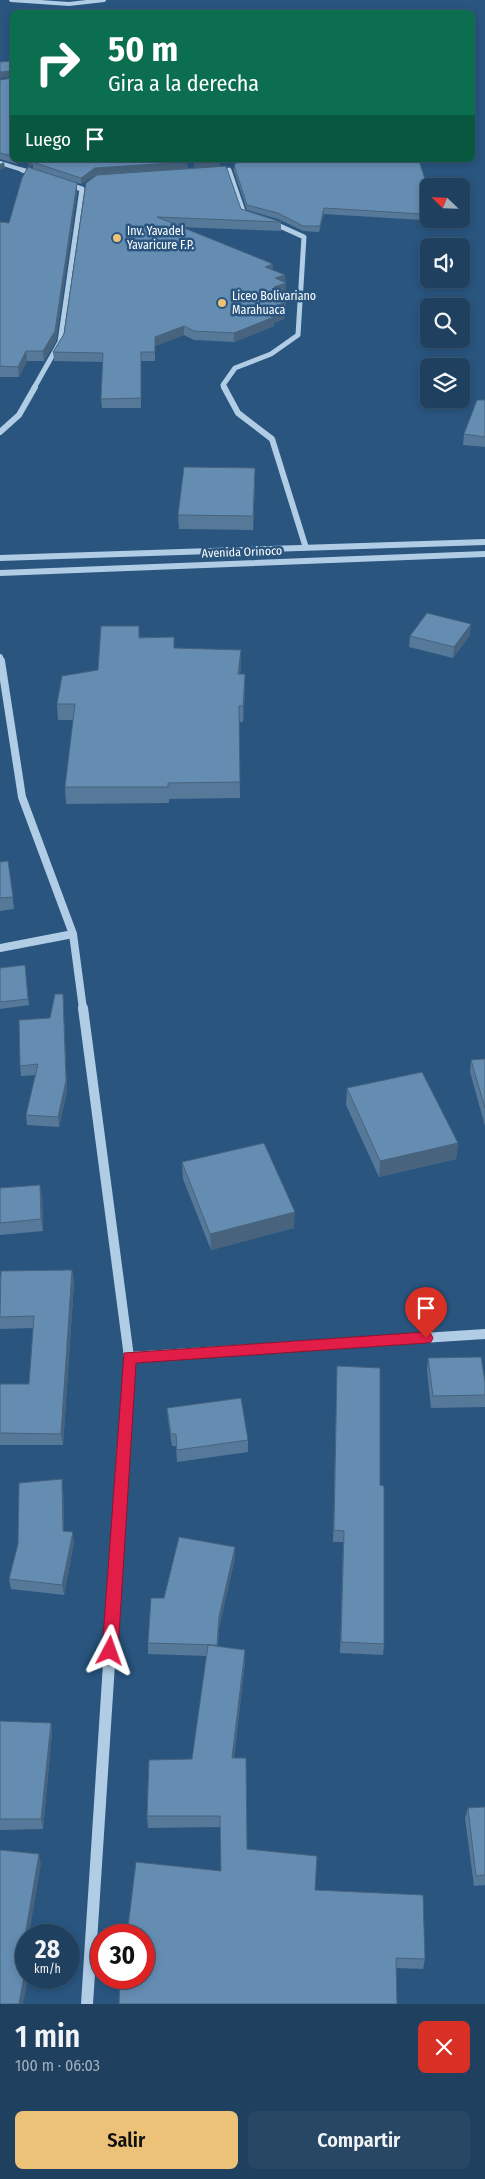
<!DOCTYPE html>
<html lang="es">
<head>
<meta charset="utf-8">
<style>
	:root { --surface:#1f405f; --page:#274765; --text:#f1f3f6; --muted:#a1afbd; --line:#3c5974; --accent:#ecc278 }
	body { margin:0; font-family:"Fira Sans Condensed",sans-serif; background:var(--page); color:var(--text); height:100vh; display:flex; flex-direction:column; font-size:19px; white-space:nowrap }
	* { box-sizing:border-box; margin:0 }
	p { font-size:16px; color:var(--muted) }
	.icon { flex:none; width:28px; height:28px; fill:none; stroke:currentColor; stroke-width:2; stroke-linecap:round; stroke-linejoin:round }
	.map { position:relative; height:2004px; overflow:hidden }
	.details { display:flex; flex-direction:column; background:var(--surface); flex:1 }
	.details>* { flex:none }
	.guide { position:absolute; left:10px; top:10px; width:465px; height:152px; border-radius:8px; box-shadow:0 2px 8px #0003,0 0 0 1px var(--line); background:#0b6e4f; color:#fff; overflow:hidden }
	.needle { width:32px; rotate:293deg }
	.buttons { position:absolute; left:420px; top:178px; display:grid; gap:10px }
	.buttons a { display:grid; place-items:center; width:50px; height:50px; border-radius:8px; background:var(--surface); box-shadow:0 2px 8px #0003,0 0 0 1px var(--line); font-size:25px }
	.speed { position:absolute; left:15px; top:1924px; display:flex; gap:10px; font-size:25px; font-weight:700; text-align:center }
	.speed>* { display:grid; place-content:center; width:65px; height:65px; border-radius:50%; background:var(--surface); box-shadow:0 2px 8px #0003,0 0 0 1px var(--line); line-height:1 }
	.speed small { font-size:12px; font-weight:400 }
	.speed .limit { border:8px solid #d22; background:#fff; color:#111 }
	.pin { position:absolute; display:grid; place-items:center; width:42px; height:42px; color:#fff; margin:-51px -21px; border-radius:50% 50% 50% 0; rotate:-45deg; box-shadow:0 0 5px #0007 }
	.pin .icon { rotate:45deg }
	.me { position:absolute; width:55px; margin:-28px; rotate:4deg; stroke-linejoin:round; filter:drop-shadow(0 0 4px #0008) }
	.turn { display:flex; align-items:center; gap:18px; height:105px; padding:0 15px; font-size:22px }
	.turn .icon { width:65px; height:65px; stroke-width:2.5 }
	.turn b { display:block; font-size:35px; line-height:42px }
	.then { display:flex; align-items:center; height:48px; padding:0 15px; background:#0003; gap:10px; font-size:19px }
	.round { display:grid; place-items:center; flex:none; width:52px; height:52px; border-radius:8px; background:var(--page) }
	.head { display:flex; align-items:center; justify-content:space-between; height:85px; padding:0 15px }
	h1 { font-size:30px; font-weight:600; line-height:38px }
	.primary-button { display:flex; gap:10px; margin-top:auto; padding:10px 15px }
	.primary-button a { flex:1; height:58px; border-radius:8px; background:var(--accent); color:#111; font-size:20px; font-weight:600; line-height:58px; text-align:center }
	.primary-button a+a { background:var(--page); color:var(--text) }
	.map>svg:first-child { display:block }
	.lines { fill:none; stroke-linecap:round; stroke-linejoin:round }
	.minor-far5 { stroke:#b1cce5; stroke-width:4 }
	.minor-far4 { stroke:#b1cce5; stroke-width:5 }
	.minor-far3 { stroke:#b1cce5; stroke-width:6 }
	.minor-far2 { stroke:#b1cce5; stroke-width:8 }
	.minor-far1 { stroke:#b1cce5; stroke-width:10 }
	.minor { stroke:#b1cce5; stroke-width:12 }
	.wall { fill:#577999 }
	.shaded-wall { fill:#47637d }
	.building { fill:#658db2; stroke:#47637d }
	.route { fill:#e11d48; stroke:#92132f }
	.poi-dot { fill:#ecc278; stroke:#29557f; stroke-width:2 }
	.labels { text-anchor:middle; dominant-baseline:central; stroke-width:5; stroke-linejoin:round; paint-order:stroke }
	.far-poi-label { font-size:12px; fill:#fff; stroke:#29557f; text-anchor:start }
	.far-street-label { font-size:12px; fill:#fff; stroke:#29557f }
</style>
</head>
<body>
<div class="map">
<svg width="485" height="2004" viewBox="0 0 485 2004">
	<rect width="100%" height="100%" fill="#29557f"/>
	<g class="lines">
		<path class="minor-far5" d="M11,0L69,4L104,0
			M0,163L26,171"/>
		<path class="minor-far4" d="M22,170L37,175
			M229,170L244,214L249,216
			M34,388L60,342L82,189L66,184
			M225,388L223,385L235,368L271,354L298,335L304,237L271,222"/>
		<path class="minor-far3" d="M224,387L238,413L272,439L306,548
			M0,432L19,415L35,387
			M0,558L485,542
			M0,573L485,554
			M0,657L1,662"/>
		<path class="minor-far2" d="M1,661L22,797L73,934L83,1009
			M0,948L73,934"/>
		<path class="minor-far1" d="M83,1008L129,1357L123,1448
			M129,1357L485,1334"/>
		<path class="minor" d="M87,2004L123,1447"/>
	</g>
	<path class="wall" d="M12,78V160H26L16,164L0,159V80Z
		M28,160L188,168L96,175L81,184L33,169V165L29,167Z
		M397,162L429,191L421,220L324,214L319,232L303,231L278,219L247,210L234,171V165Z
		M86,183L241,209L281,222V231L180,227L273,264V270L285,275L286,292V301H285L286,310L285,311L284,319L274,323V326L234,342L194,340L184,335L155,346V361H141V408H102L101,399L103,362L54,361L53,352L64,334Z
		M77,192L56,341L44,361H27L19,377H0V222L9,223Z
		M485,400V447L463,445L464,434Z
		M255,482L253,530L179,529L178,515Z
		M470,635L453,658L409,647L410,636Z
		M139,637H174V648L241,666L240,674H245V690L243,722H239L240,798L169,799V803L66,804L65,787L73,720H58L57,704Z
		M8,861L14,909L0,911V862Z
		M25,965L29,1005L0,1009V968Z
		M63,994L67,1091L59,1127L27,1125L26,1115L36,1075L21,1076L20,1066L50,1018Z
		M485,1059V1126L470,1072L471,1060Z
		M347,1088L458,1143L456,1159L379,1177L346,1105Z
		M182,1162L294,1228L211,1250L183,1179Z
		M0,1188L42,1197L43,1231L0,1235Z
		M72,1270L74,1282L63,1445H0V1384H29L33,1328L0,1329V1277Z
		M428,1358L485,1382V1407L431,1408L427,1370Z
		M337,1366L380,1485L384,1644L383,1655L340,1653L343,1542H333Z
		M167,1408L248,1440V1452L177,1462L176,1446H172L168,1420Z
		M63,1489L64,1531L74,1542L64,1595L11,1589L9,1579Z
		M235,1558L219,1628L218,1647L245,1662L234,1758L247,1849L315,1890L425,1959L423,1969L396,1968L221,1871L220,1827L148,1828L147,1816L192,1759L207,1656L148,1654V1643L164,1598Z
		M0,1721L51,1723L52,1733L43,1829L0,1830Z
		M485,1807V1885L474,1886L465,1818L468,1808Z"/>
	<path class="shaded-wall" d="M12,71V77L0,78V72Z
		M16,160H26L16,164Z
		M28,160H35L32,162L33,165L29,167Z
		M220,161V166L194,168V163Z
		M4,162L5,168L0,170V164Z
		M187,162L188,168L96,175L81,184V178L95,168Z
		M77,183V192L56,341L44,361L43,351Z
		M429,195V200L421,220L422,214Z
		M324,208V214L319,232L320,226Z
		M273,264V272L265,267Z
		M285,275L286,292L274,296L275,278Z
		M286,292V301L273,305V296Z
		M286,302V310L285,311L284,319L274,323V326L234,342V333L270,316L275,306Z
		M184,326V335L155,346V361V337Z
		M26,351L27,361L19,377L18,367Z
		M255,468V482L253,530V516Z
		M471,624L470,635L453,658L454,647Z
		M241,650V666L238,690V674Z
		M245,674V690L243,722V706Z
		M63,994L67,1091L59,1127L58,1117Z
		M458,1143L456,1159L379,1177L380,1161Z
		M40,1185L42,1197L43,1231L41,1219Z
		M295,1212L294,1228L211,1250L210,1234Z
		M72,1270L74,1282L63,1445L61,1434Z
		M62,1479L63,1489L64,1540L63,1531Z
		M73,1532L74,1542L64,1595L62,1585Z
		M235,1547V1558L219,1628L217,1656V1645L219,1617Z
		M245,1650V1662L232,1770V1758Z
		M51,1723L52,1733L43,1829L41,1819Z
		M39,1854L41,1864L29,1935H26V1941L25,1936Z
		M26,1965V1978H28L23,2004H19Z"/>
	<path class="building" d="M12,61V71L0,72V62Z
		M12,78V156L0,153V80Z
		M33,160H186L187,162L95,168L81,178L32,162Z
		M198,160H212L220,161L194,163Z
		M240,160H397V162L419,161L429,191V195L422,214L324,208L320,226H303L278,213L247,205L234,165Z
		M226,166L241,209L281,222L157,217L273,264L265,267L285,275L275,278L286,283L274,287L286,292L273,296L286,302L275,306L285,310L270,316L274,317L234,333L194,331L184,326L155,337V352H141V398L101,399L103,353L53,352L64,334L86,183L97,175Z
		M28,167L77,183L55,331L43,351H26L18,367L0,366V222L9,223L22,178Z
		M477,400H485V437L464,434Z
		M184,467L255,468L253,516L178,515Z
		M427,613L471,624L454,647L410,636Z
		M101,626H139V638L174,637V648L241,650L238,674H245L243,706H239L240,782L168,783V787H65L75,704H57L62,676L98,670Z
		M8,861L13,897L0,898V862Z
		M25,965L28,999L0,1002V968Z
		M55,994H63L66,1081L58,1117L26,1115L38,1064L20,1066L19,1020L50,1018Z
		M485,1059V1108L471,1060Z
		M422,1072L458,1143L380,1161L347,1088Z
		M264,1143L295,1212L210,1234L182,1162Z
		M40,1185L41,1219L0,1223V1188Z
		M72,1270L61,1434L0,1433V1384H29L34,1316L0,1317L1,1271Z
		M481,1357L485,1382V1395L433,1396L428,1358Z
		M337,1366L380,1368V1485L384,1486V1644L341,1642L344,1531L334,1530Z
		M241,1398L248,1440L177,1450L176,1434H171L167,1408Z
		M62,1479L63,1531L73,1532L62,1585L9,1579L18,1544L19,1483Z
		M179,1537L235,1547L219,1617L217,1645L148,1643L151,1598H164Z
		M208,1645L245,1650L232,1758H246L247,1849L317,1856L315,1890L423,1895L425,1959L396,1958L397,2004H119L120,1978H144V1935H127L136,1862L221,1871L220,1816H147L149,1760L192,1759Z
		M0,1721L51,1723L41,1819H0Z
		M485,1807V1875L476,1876L468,1808Z
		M0,1850L39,1854L25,1936H26V1965L19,2004H0Z"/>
	<path class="route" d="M426,1332L431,1334L433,1338L431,1342L426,1343L136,1363L118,1651L116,1657L110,1659L105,1657L102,1651L124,1353Z"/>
	<g class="poi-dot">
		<circle cx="117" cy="238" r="5"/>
		<circle cx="222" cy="303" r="5"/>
	</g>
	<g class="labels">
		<g class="far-poi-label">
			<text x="127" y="231">Inv. Yavadel<tspan x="127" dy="14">Yavaricure F.P.</tspan></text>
			<text x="232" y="296">Liceo Bolivariano<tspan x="232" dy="14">Marahuaca</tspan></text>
		</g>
		<g class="far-street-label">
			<text transform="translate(242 552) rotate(-2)">Avenida Orinoco</text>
		</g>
	</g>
</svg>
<div class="buttons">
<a><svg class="needle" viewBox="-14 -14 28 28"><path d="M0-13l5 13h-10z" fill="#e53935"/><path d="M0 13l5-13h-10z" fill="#a1afbd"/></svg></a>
<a><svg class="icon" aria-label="sound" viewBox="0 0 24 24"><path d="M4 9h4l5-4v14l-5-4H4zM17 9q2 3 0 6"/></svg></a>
<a><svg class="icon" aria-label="search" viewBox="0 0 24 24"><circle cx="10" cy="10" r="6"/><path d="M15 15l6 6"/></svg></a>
<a><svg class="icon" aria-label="layers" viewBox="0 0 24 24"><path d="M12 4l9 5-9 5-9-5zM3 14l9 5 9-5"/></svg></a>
</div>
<div class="speed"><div>28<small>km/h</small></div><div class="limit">30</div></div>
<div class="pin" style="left:426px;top:1338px;background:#d93025"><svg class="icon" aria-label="arrive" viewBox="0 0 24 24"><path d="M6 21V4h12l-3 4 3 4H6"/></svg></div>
<svg class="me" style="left:110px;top:1651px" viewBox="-20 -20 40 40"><path d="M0-17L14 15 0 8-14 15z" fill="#e11d48" stroke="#fff" stroke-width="4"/></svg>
<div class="guide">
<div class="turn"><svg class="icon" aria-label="right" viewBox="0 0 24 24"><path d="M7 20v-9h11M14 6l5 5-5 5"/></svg><div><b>50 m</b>Gira a la derecha</div></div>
<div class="then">Luego<svg class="icon" aria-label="arrive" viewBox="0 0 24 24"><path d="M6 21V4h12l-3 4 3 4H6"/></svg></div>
</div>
</div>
<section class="details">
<div class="head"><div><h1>1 min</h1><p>100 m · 06:03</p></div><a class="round" style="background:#d93025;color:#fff"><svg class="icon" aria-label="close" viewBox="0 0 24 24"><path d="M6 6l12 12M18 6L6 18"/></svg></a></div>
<div class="primary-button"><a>Salir</a><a>Compartir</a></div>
</section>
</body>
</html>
